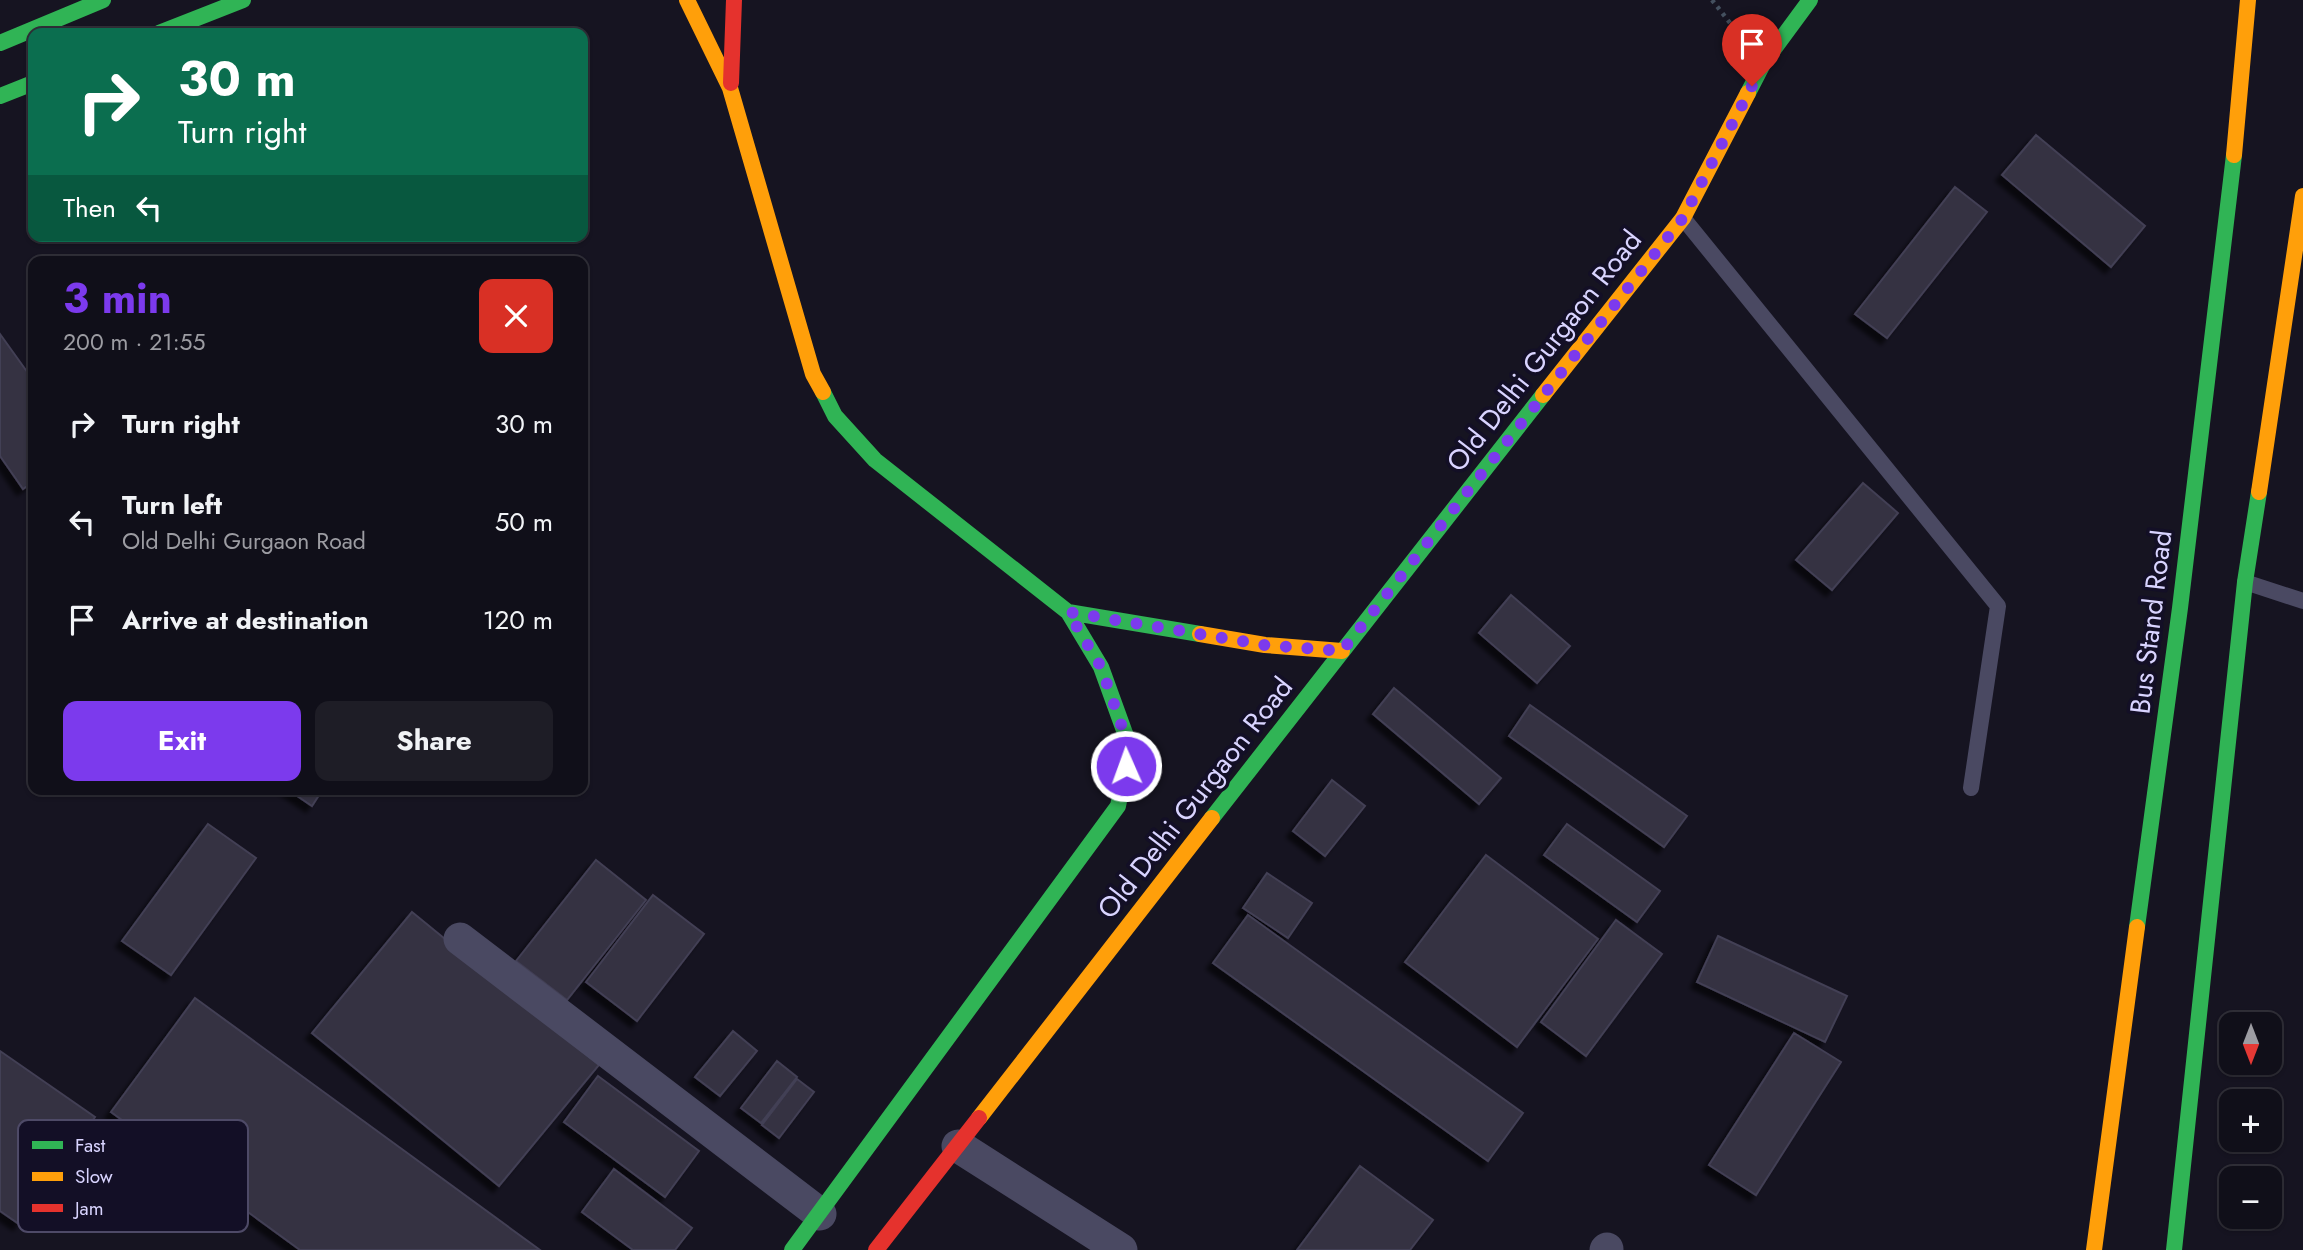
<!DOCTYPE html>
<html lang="en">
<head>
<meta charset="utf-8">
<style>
	:root { --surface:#100f19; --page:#1e1d26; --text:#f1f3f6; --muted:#9c9ca2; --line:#302f38; --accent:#7c3aed }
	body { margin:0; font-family:Jost,sans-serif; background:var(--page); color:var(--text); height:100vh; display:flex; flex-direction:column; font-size:26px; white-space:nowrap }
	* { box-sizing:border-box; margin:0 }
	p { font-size:23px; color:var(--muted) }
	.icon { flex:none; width:38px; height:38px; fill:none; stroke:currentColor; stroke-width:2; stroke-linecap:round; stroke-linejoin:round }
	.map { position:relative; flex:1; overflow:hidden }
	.side { position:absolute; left:28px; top:256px; width:560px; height:539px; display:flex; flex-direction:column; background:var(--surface); border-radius:14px; box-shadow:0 2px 5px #0004,0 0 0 2px var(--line) }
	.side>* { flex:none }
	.top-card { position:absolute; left:28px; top:28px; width:560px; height:214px; border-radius:14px; box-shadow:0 2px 5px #0004,0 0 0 2px var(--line); background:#0b6e4f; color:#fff; overflow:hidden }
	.needle { width:46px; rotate:180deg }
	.controls { position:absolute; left:2219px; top:1012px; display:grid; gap:14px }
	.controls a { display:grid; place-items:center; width:63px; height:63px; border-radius:14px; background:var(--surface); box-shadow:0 2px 5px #0004,0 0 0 2px var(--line); font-size:35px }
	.pin { position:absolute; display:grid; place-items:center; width:60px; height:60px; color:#fff; margin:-72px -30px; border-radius:50% 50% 50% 0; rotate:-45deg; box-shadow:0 0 7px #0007 }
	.pin .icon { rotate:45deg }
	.me { position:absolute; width:77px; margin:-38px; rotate:358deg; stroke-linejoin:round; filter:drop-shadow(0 0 5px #0008) }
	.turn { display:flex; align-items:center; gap:24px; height:147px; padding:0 35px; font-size:32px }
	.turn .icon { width:91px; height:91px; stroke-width:2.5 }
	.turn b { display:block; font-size:49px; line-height:60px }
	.then { display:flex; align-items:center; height:66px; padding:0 35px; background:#0003; gap:14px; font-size:26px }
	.round { display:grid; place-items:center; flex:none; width:74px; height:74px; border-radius:14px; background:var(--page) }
	.headline { display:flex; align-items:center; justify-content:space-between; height:119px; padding:0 35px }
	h1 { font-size:42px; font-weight:700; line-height:52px; color:var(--accent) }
	.button { display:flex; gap:14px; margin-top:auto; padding:14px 35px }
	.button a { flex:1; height:80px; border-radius:14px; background:var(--accent); color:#fff; font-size:28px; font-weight:700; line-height:80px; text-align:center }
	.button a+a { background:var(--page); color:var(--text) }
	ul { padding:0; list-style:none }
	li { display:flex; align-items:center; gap:21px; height:98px; padding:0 35px }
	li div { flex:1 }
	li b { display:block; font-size:26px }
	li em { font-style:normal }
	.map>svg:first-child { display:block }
	.building { fill:#343243; stroke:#433f54; stroke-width:2; filter:url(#shadow) }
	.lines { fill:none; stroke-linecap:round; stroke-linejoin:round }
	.path { stroke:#44505f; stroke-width:4.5; stroke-dasharray:3.5 5; stroke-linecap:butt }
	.lane { stroke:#4a4962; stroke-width:16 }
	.street { stroke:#4a4962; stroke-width:33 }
	.fast { stroke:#30b455; stroke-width:16 }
	.slow { stroke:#ff9f0a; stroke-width:16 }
	.jam { stroke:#e5322d; stroke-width:16 }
	.route { stroke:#7c3aed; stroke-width:12; stroke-dasharray:0 21.6 }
	.labels { text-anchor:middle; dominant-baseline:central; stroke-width:7; stroke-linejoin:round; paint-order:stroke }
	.street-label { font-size:28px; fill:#d9d4ff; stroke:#130f26 }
	.key { fill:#130f26; stroke:#4e4a67; stroke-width:2 }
	.key-label { font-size:19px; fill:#d9d4ff }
</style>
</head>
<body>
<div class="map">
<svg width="2303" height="1250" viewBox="0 0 2303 1250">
	<defs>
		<filter id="shadow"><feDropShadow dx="-6" dy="6" stdDeviation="2" flood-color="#0009"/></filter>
	</defs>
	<rect width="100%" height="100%" fill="#161421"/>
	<path class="building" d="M2036,135L2145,226L2111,267L2002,175Z
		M1955,187L1987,212L1887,338L1855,314Z
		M0,334L33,380V482L23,489L0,456Z
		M1863,483L1898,513L1832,590L1796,560Z
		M1511,595L1570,646L1537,683L1479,633Z
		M1394,688L1501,778L1479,804L1373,714Z
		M1530,705L1687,816L1664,847L1509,736Z
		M1332,780L1365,806L1325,856L1293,831Z
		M287,789H323L312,806Z
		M208,824L256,858L171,975L122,941Z
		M1567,824L1660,891L1637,922L1544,855Z
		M1486,855L1598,939L1517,1047L1405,962Z
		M596,860L646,900L567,1000L516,961Z
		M1267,873L1312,903L1288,938L1243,908Z
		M653,895L704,934L637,1021L586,982Z
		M412,912L599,1065L499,1186L312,1033Z
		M1248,915L1523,1113L1488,1161L1213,963Z
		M1616,920L1662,954L1586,1056L1541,1022Z
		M1718,936L1847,996L1825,1042L1697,982Z
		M195,998L540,1250H300L111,1112Z
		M733,1031L757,1051L720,1096L695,1077Z
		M1794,1033L1841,1062L1756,1195L1709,1165Z
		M0,1051L95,1117L19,1224L0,1211Z
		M777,1061L797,1077L761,1123L741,1108Z
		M598,1076L699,1151L665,1197L564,1122Z
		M797,1079L814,1092L779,1138L762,1125Z
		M1360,1166L1433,1220L1410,1250H1297Z
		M614,1169L692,1228L675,1250H633L582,1212Z"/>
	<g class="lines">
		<path class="path" d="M1712,0L1738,33"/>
		<path class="lane" d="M1683,218L1998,606L1971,788
			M2245,582L2303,601"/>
		<path class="street" d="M460,939L820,1214
			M958,1146L1121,1250
			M1606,1250L1607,1249"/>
		<path class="fast" d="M159,33L243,0
			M0,43L103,0
			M1748,93L1763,64L1810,0
			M0,96L33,83
			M823,392L835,416L875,460L1068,612L1200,634
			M1212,818L1543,395
			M2137,927L2180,608L2234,155
			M792,1250L1118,806L1130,747L1101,667L1068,612
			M2174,1250L2245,582L2259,492"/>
		<path class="slow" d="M687,0L730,88
			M730,88L813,374L823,392
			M2234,155L2248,0
			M1543,395L1683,218L1748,93
			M2259,492L2303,196
			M1200,634L1265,645L1342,651
			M979,1118L1212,818
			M2094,1250L2137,927"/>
		<path class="jam" d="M731,83L734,0
			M876,1250L979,1118"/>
	</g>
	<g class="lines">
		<path class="route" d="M1126,766L1129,747L1101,667L1068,612L1265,645L1342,651L1683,218L1752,86"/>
	</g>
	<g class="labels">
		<g class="street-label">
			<text transform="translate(1544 351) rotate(-52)">Old Delhi Gurgaon Road</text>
			<text transform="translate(2151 622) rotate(-83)">Bus Stand Road</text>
			<text transform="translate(1195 798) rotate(-52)">Old Delhi Gurgaon Road</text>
		</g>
	</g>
	<rect x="18" y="1120" width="230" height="112" rx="10" class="key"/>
	<rect x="32" y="1141" width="31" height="8" fill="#30b455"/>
	<rect x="32" y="1172" width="31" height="9" fill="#ff9f0a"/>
	<rect x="32" y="1204" width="31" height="8" fill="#e5322d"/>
	<g class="key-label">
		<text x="75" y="1152">Fast</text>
		<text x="75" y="1183">Slow</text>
		<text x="75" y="1215">Jam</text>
	</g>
</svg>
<div class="controls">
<a><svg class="needle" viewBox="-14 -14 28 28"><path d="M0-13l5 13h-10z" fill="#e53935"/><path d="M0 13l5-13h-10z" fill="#9c9ca2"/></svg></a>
<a>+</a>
<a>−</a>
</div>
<div class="pin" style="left:1752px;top:86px;background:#d93025"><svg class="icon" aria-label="arrive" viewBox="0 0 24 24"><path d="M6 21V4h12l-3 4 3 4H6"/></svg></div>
<svg class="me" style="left:1126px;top:766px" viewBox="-20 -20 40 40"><circle r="17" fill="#7c3aed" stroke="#fff" stroke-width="3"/><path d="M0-11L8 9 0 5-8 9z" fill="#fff"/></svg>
<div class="top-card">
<div class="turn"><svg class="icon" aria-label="right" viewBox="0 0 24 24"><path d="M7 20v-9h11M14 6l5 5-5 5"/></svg><div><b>30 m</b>Turn right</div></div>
<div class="then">Then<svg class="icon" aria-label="left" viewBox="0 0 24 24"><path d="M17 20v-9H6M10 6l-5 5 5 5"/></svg></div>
</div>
<section class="side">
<div class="headline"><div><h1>3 min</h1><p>200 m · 21:55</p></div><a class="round" style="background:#d93025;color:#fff"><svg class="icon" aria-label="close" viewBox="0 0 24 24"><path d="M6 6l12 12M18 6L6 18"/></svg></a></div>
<ul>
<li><svg class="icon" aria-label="right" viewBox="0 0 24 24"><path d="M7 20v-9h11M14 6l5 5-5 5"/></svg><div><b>Turn right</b></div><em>30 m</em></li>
<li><svg class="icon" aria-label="left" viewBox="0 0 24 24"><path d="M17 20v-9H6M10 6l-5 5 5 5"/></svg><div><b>Turn left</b><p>Old Delhi Gurgaon Road</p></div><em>50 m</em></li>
<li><svg class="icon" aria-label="arrive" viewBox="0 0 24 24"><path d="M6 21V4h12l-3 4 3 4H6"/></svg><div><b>Arrive at destination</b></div><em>120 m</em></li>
</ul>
<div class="button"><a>Exit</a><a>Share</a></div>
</section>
</div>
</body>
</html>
